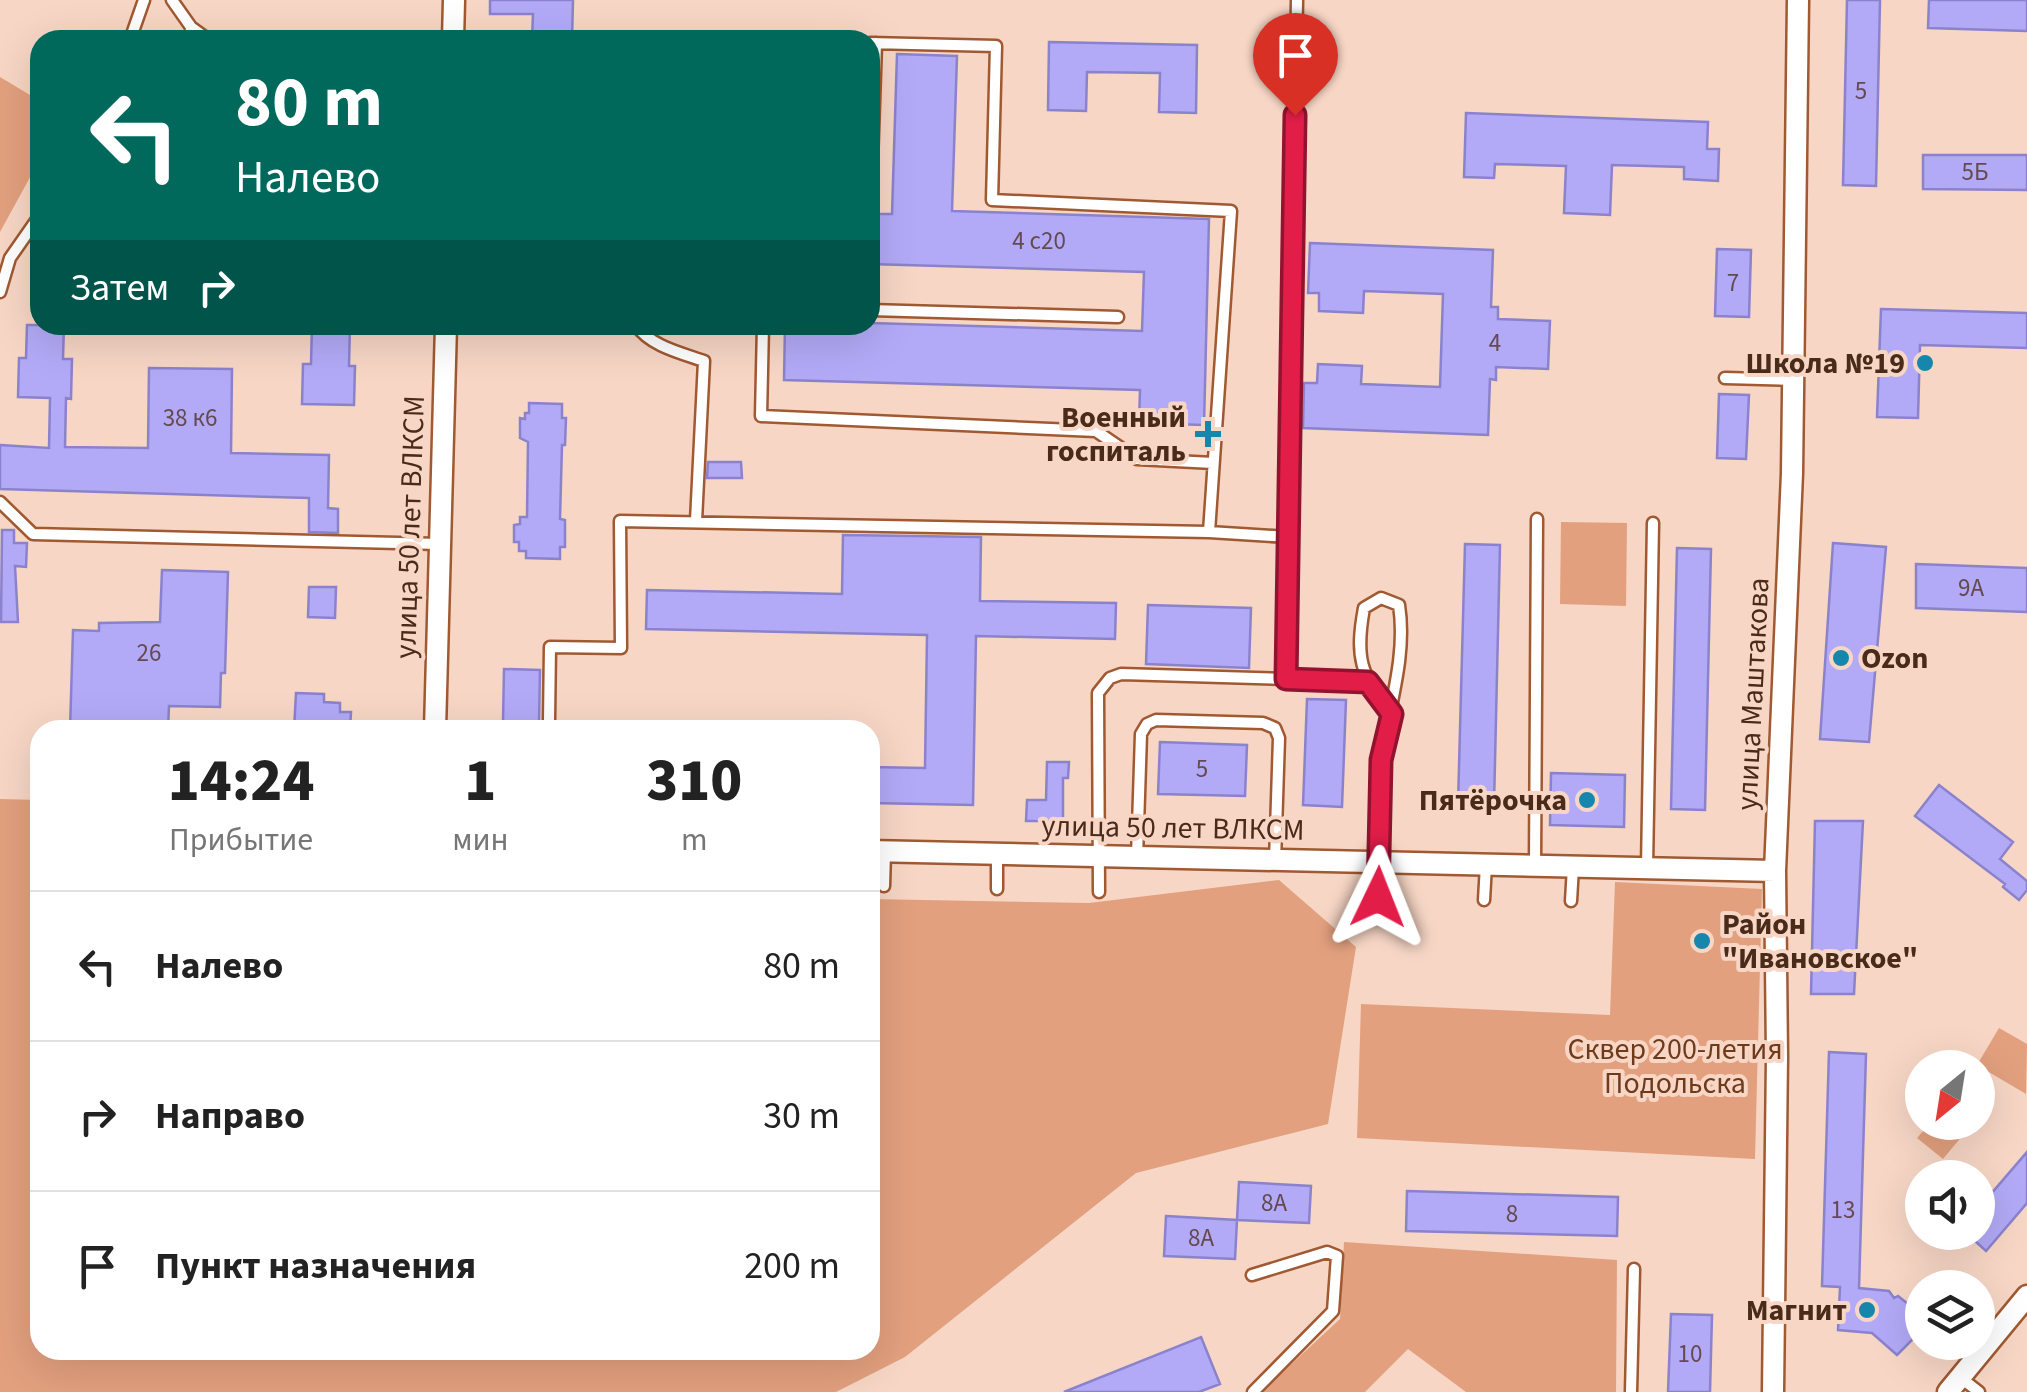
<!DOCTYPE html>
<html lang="ru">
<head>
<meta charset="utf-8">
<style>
	:root { --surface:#fff; --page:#f6f6f6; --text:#222; --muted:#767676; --line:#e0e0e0 }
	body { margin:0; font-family:"Source Sans 3",sans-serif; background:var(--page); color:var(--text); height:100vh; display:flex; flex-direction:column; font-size:38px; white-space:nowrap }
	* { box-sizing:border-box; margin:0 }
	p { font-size:32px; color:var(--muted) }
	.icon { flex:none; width:55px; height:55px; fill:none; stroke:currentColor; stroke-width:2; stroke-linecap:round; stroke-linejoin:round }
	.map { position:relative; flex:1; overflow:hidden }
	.panel { position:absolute; left:30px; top:720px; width:850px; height:640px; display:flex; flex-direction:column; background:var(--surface); border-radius:30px; box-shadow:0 10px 40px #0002 }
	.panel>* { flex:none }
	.banner { position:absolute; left:30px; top:30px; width:850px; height:305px; border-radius:30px; box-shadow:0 10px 40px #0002; background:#00695c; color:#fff; overflow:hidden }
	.needle { width:65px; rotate:210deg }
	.fabs { position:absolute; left:1905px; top:1050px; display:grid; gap:20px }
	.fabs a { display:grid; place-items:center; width:90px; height:90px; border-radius:50%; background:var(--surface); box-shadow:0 10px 40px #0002; font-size:50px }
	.pin { position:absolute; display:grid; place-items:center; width:85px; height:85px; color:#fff; margin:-102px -42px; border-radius:50% 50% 50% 0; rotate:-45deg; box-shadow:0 0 10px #0007 }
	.pin .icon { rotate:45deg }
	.me { position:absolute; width:110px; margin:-55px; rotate:2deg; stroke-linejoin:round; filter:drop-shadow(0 0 8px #0008) }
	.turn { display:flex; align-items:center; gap:35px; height:210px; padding:0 40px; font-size:45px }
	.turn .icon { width:130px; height:130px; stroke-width:2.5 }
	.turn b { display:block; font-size:70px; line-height:85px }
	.then { display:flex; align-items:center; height:95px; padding:0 40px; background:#0003; gap:20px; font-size:38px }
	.eta { display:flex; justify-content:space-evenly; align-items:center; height:170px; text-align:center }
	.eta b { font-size:60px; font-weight:800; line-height:70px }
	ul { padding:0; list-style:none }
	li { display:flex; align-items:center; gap:30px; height:150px; padding:0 40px; border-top:2px solid var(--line) }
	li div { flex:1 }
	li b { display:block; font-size:38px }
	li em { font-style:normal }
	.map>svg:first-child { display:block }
	.green { fill:#e2a07e }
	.building { fill:#b2aaf7; stroke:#8b82cc; stroke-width:2.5 }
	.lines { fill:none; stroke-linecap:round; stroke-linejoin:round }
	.lane-casing { stroke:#a05931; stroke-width:15 }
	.street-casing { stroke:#a05931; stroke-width:25 }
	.lane { stroke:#fff; stroke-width:10 }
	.street { stroke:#fff; stroke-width:20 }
	.route-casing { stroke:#92132f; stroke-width:25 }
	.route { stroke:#e11d48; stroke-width:18 }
	.poi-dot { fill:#1786ac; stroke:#f7d6c5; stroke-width:4 }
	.labels { text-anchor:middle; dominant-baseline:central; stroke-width:8; stroke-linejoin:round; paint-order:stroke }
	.number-label { font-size:25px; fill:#644a50 }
	.poi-label { font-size:30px; font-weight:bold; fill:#4a2a19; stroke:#f7d6c5; text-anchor:end }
	.street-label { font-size:30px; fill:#4a2a19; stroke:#f7d6c5 }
	.park-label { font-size:30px; fill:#6e3a1c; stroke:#f7d6c5 }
</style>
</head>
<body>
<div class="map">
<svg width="2027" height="1392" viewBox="0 0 2027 1392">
	<rect width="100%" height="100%" fill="#f7d6c5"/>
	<path class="green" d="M0,77L40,101V159L0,232Z
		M1561,522L1627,523L1626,606L1560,604Z
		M0,799L40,800V1350H870V899L1089,903L1279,880L1356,947L1328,1124L1136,1173L905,1357L836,1392H0Z
		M1615,882L1762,889L1755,1159L1357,1138L1361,1004L1610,1015Z
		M1999,1028L2027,1044L2026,1094L1977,1065Z
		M1930,1123V1122L1973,1123L1943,1159L1917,1138Z
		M1344,1242L1617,1260L1616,1392H1466L1408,1349L1365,1392H1261L1340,1319Z"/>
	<path class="building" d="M490,0H573L572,40H532L533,14H490Z
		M1847,0H1880L1876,186L1843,185Z
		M1929,0H2027V31L1928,28Z
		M1049,42L1197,45L1196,113L1159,112L1160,73L1087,72L1086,111L1048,110Z
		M897,54L957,56L952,211L1209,219L1204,425L1139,423L1140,390L784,380L785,325L870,323L1142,331L1144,272L870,264V214H892Z
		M1466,113L1708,122L1707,149H1719L1718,181L1684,179V167L1612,165L1610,215L1564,213L1566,166L1495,164L1494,178L1464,177Z
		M1923,155H2027V190L1923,189Z
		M1310,243L1493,250L1491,307H1498V319L1550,321L1548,369L1496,367V380L1490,379L1488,435L1303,428L1304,383H1317L1318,364L1362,366L1361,384L1440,387L1443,294L1364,291L1363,313L1319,311V293H1308Z
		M1717,249L1751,250L1749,317L1715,316Z
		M1881,309L2027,313V348L1920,345L1918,418L1877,417Z
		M27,325H64L63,359H72L71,399L66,398L65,447L148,448L149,368L232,369L231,453L329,455L328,508L338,509V533L309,532V498L0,489V445L49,448L50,398L18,397L19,358H26Z
		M312,325H350L349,366H355L354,405L302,404L303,364H311Z
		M1719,394L1749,395L1746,459L1717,458Z
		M529,403L562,404V418H566L565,445H562L560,519L565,520V547H560V559L526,558V551H519V542H514V525L520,524V517H527L528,442L520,438V418L525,419V413H529Z
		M708,462H741L742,478H707Z
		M2,530H14V543H27L26,567L15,566L18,622H1Z
		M843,535L981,537L980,601L1116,603L1115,639L976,636L973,805L870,803V767L925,768L927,635L646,629L647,590L842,594Z
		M1833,543L1886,547L1869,742L1820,739Z
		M1465,544L1500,545L1494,805L1458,804Z
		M1677,548L1711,549L1705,810L1671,809Z
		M1916,564L2027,568V612L1916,608Z
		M162,570L228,572L225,673H221L220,707L169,706L168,730H70L73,630L99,631V623L160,622Z
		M309,587H336L335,618L308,617Z
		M1148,605L1251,608L1249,668L1146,664Z
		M504,669L540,670L539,723L503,722Z
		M296,693L324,694V702L340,703V712H351L350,730H294Z
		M1307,699L1346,700L1342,807L1303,805Z
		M1160,742L1247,745L1245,796L1158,794Z
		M1047,762H1069L1068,778H1063V821H1026L1027,800H1046Z
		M1551,773L1625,775L1624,827L1550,825Z
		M1939,785L2013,842L2000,859L2027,881V890L2019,900L2003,887L2005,884L1915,816Z
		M1815,821H1863L1854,994H1811Z
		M1829,1052L1866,1054L1859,1288L1889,1291L1894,1298L1898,1296L1922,1315V1330L1897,1355L1872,1333L1838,1330L1840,1287L1822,1286Z
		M2027,1152V1203L1986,1251L1965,1232H1978V1209Z
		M1239,1182L1311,1186L1309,1223L1237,1220Z
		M1407,1191L1618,1197L1617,1236L1406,1231Z
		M1166,1216L1237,1220L1235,1259L1164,1256Z
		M1671,1314L1712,1315L1710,1392H1668Z
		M1201,1337L1220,1384L1199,1392H1064Z"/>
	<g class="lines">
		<g class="lane-casing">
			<path id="lane" d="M172,0L191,27
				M130,40L144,0
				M190,40L191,27L209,40
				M673,40H767
				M870,43L996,46L992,200L1231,211L1209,532L1288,537
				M871,193L876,43
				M0,292L10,258L40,215
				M870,310L1118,317
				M636,325C650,346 681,353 704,361L696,521
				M763,325L761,416L1096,431L1137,459L1213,463
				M1725,378L1793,380
				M0,502L33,534L440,544
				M1286,679L1368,682
				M549,720L550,647L621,648L620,521L1209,532
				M1137,857L1141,734L1147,724L1156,720L1263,723L1275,728L1279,738L1275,861
				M1535,865L1537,519
				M1647,867L1653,523
				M884,886L885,852
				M997,889V855
				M1099,892L1098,693L1110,678L1121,674L1286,679L1297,0
				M1378,897C1380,853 1374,799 1381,758C1389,707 1407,656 1399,605L1381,598L1364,608C1355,657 1360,675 1392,714
				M1484,900L1486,865
				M1571,901L1573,867
				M1252,1275L1327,1252L1337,1256L1333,1311L1253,1392
				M1961,1378L1979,1392
				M1631,1392L1634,1269"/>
		</g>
		<g class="street-casing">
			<path id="street" d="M453,40L454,0
				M435,730L446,325
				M870,851L1775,871
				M1773,1392L1777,1057L1775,871L1792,473L1798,0
				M1948,1392L2027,1296"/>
		</g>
		<use href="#lane" class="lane"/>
		<use href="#street" class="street"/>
	</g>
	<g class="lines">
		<g class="route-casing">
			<path id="route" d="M1295,115L1286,679L1368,682L1392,714L1381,760L1378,897"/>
		</g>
		<use href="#route" class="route"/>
	</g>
	<g class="poi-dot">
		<circle cx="1925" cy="363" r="10"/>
		<path d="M1203 419h10v10h10v10h-10v10h-10v-10h-10v-10h10z"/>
		<circle cx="1841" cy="658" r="10"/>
		<circle cx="1587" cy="800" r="10"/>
		<circle cx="1702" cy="941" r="10"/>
		<circle cx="1867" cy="1310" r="10"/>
	</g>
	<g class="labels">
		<g class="number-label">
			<text x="1861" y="91">5</text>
			<text x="1975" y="172">5Б</text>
			<text x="1039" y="241">4 с20</text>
			<text x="1733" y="283">7</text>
			<text x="1495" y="343">4</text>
			<text x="190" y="418">38 к6</text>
			<text x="1971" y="588">9А</text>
			<text x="149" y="653">26</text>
			<text x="1202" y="769">5</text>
			<text x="1274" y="1203">8А</text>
			<text x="1843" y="1210">13</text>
			<text x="1512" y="1214">8</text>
			<text x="1201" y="1238">8А</text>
			<text x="1690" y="1354">10</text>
		</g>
		<g class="poi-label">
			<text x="1905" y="363">Школа №19</text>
			<text x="1186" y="417">Военный<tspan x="1186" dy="34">госпиталь</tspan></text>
			<text x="1861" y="658" text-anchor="start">Ozon</text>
			<text x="1567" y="800">Пятёрочка</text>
			<text x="1722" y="924" text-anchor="start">Район<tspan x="1722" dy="34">"Ивановское"</tspan></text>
			<text x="1847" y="1310">Магнит</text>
		</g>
		<g class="street-label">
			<text transform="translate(410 527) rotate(-88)">улица 50 лет ВЛКСМ</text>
			<text transform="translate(1753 694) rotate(-87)">улица Маштакова</text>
			<text transform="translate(1173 828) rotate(1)">улица 50 лет ВЛКСМ</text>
		</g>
		<g class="park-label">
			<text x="1675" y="1049">Сквер 200-летия<tspan x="1675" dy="34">Подольска</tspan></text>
		</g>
	</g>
</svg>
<div class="fabs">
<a><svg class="needle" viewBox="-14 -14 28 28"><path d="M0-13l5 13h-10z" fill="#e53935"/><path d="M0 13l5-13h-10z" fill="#767676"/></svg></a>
<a><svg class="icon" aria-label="sound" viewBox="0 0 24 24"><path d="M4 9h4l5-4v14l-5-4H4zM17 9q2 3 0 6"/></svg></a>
<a><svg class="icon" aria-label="layers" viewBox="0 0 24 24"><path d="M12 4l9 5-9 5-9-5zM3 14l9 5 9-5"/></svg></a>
</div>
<div class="pin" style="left:1295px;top:115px;background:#d93025"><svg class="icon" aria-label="arrive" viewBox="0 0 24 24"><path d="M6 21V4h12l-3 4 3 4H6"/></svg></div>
<svg class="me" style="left:1378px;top:897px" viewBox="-20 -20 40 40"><path d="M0-17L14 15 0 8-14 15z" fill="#e11d48" stroke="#fff" stroke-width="4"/></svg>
<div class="banner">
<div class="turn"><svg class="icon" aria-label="left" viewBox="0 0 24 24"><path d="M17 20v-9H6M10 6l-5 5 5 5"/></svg><div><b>80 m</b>Налево</div></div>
<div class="then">Затем<svg class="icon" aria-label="right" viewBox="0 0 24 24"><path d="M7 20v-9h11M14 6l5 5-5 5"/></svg></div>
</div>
<section class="panel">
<div class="eta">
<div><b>14:24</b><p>Прибытие</p></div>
<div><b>1</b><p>мин</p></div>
<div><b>310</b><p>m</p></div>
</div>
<ul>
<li><svg class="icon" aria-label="left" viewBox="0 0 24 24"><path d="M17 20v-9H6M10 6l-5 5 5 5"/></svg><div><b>Налево</b></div><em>80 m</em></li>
<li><svg class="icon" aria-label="right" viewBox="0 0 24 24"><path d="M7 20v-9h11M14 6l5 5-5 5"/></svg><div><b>Направо</b></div><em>30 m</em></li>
<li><svg class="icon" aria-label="arrive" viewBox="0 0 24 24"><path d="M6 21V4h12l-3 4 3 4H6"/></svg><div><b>Пункт назначения</b></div><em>200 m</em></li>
</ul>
</section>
</div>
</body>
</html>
